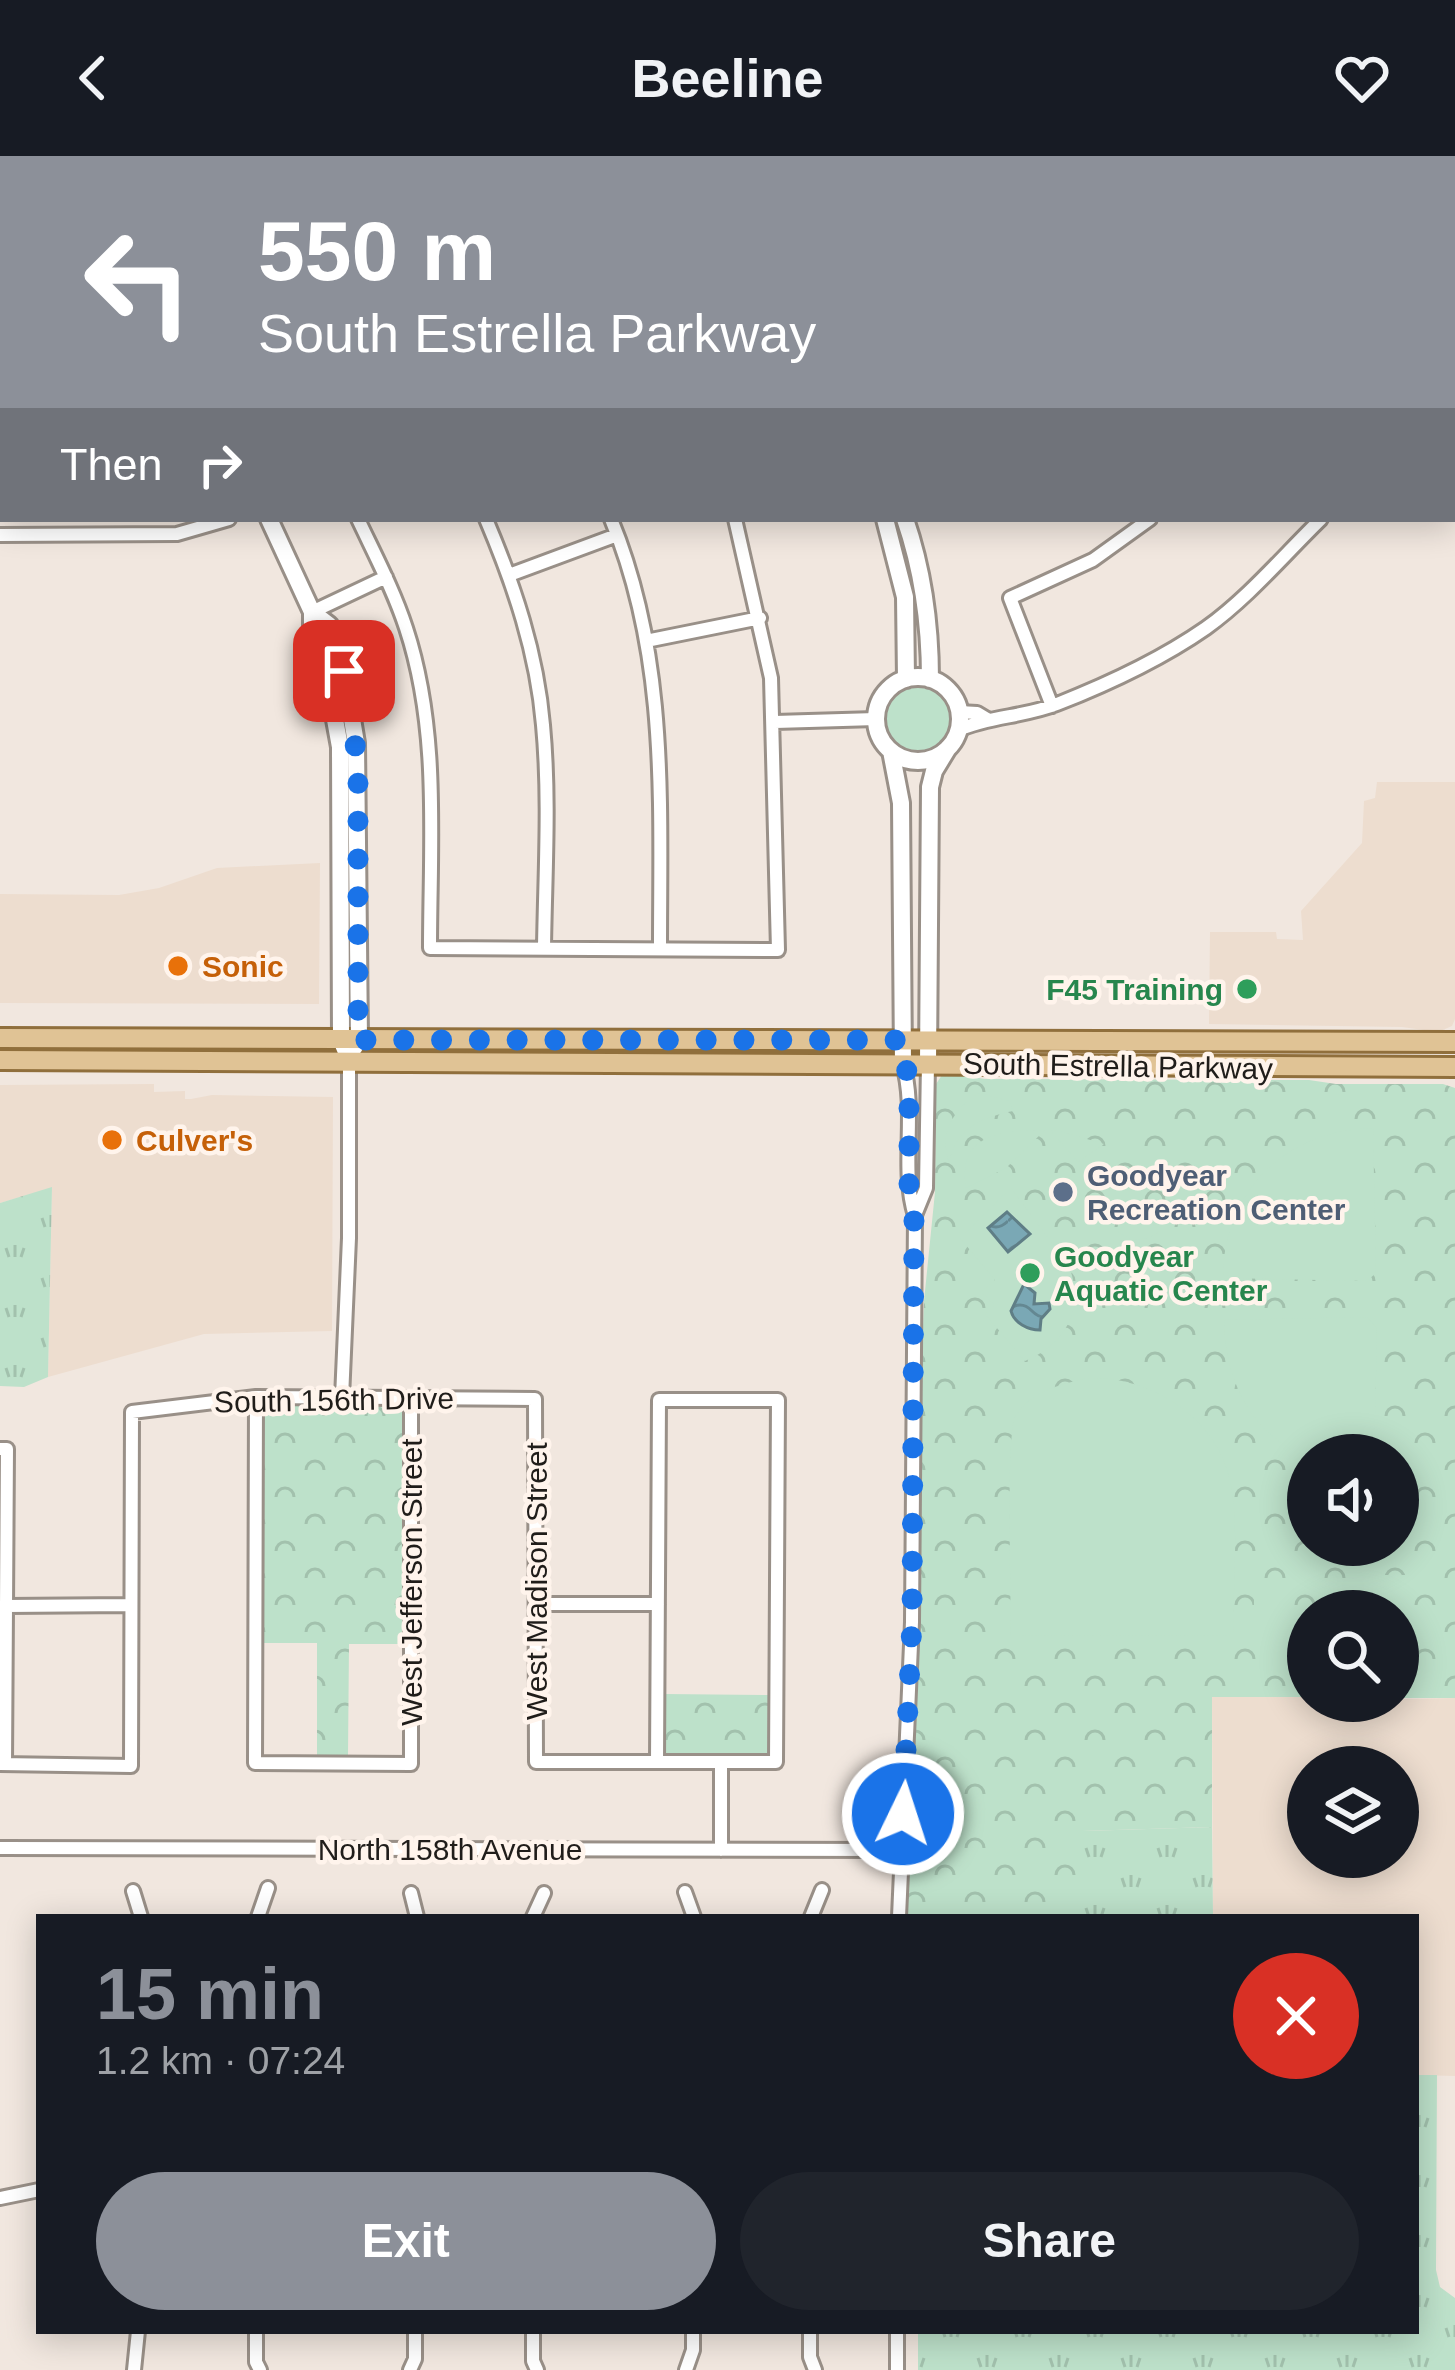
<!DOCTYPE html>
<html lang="en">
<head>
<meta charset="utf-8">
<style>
	:root { --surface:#171b24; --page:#20242c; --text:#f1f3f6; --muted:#9ea1a6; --accent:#8c9099 }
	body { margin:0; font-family:Arial,sans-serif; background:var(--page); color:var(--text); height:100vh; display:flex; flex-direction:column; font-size:45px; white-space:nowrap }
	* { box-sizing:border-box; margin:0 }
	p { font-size:39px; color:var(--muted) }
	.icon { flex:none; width:66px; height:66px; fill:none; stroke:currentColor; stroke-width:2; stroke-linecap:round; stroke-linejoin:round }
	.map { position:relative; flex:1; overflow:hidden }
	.drawer { position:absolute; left:36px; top:1758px; width:1383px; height:420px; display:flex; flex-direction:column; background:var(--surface); border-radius:0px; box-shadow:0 6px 30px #0003 }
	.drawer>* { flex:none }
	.banner { position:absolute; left:0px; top:0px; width:1455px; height:366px; box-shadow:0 6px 30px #0003; background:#8c9099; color:#fff; overflow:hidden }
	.fabs { position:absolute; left:1287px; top:1278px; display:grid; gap:24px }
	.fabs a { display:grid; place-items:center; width:132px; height:132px; border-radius:50%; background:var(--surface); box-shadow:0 6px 30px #0003; font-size:60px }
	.pin { position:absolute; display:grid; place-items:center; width:102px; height:102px; color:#fff; margin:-51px; border-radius:24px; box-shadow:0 6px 18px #0006 }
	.me { position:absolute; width:132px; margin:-66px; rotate:4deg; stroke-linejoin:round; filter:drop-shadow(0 0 9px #0008) }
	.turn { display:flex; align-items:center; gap:42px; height:252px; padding:0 60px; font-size:54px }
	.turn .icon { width:156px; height:156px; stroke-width:2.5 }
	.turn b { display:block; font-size:84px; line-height:102px }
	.then { display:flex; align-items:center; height:114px; padding:0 60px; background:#0003; gap:24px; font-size:45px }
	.round { display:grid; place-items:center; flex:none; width:126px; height:126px; border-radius:63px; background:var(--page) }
	.headline { display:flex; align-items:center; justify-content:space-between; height:204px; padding:0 60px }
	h1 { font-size:72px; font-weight:800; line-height:90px; color:var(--accent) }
	.primary-button { display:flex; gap:24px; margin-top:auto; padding:24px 60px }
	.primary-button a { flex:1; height:138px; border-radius:72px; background:var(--accent); color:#fff; font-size:48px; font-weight:800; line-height:138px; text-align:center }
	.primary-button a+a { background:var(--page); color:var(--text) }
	header { display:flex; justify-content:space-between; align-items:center; height:156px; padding:0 60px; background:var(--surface); font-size:54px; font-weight:800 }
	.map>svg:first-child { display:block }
	.built { fill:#edddcf; fill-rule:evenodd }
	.grass { fill:url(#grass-tufts) }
	.park { fill:url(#park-crowns); fill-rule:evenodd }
	.garden { fill:#bde1ca }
	.water { fill:url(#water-waves); stroke:#5f7e86; stroke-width:3 }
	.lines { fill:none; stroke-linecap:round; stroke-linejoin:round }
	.street-casing { stroke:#999088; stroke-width:18 }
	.secondary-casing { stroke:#999088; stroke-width:22 }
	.primary-casing { stroke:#906f3c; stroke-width:24 }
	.street { stroke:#fff; stroke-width:12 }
	.secondary { stroke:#fff; stroke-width:16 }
	.primary { stroke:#e0c395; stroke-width:18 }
	.route { stroke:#1a73e8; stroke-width:21; stroke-dasharray:0 37.8 }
	.food-dot { fill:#e8710a; stroke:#fff4ec; stroke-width:4.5 }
	.leisure-dot { fill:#2e9e5b; stroke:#fff4ec; stroke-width:4.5 }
	.service-dot { fill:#5c6f8a; stroke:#fff4ec; stroke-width:4.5 }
	.labels { text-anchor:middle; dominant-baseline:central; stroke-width:9; stroke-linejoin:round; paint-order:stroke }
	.food-label { font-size:30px; font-weight:bold; fill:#c56008; stroke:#fff4ec; text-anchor:start }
	.leisure-label { font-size:30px; font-weight:bold; fill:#27864d; stroke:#fff4ec; text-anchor:end }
	.street-label { font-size:30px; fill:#201d1a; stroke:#fff4ec }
	.service-label { font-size:30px; font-weight:bold; fill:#4e5e75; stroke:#fff4ec; text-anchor:start }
</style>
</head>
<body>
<header><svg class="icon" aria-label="back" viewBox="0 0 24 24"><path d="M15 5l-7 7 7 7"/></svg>Beeline<svg class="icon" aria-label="heart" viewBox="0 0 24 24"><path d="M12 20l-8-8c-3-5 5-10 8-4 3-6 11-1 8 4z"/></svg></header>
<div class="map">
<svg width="1455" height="2214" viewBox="0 0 1455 2214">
	<defs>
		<pattern id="grass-tufts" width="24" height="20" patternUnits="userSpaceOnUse" patternTransform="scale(3)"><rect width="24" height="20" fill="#bde1ca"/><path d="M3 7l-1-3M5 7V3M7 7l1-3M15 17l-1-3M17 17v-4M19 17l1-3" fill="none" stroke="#a2c1ad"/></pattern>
		<pattern id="park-crowns" width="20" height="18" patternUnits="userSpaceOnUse" patternTransform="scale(3)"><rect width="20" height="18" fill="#bde1ca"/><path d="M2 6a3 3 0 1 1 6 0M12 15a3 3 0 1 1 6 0" fill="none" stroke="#a2c1ad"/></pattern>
		<pattern id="water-waves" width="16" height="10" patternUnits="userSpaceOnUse" patternTransform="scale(3)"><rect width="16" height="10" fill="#7aa8b5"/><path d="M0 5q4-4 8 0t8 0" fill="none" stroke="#648892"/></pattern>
	</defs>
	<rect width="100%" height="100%" fill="#f1e7df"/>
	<path class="built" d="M765,0H1053V3H765Z
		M1377,626H1455V863L1452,870L1438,876L1402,871L1209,868L1210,776H1276L1277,783L1303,784L1301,755L1362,687L1364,645L1375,642Z
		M320,707L319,848L0,847V738L119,739L159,732L217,712Z
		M154,928V936L185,935V943H191L212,939L333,941L332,1175L204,1178L48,1221L52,1032L0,1047V929Z
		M1212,1541H1308V1545L1455,1542V1920L1416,1919V1761H1213ZM1308,1611H1398V1701H1308Z"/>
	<path class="grass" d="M52,1031L48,1221L24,1231L0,1230V1047Z
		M1212,1671L1213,1761H1083V1675Z
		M1416,1919H1437L1436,2114L1440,2131L1455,2142V2214H918V2175H1416Z"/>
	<path class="park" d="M949,917L985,923L1309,924L1336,928H1443L1455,932V1542H1398V1455H1308V1541H1212V1671L1083,1675V1761H906L912,1443L924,1145L935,1036L936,928L942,919ZM1308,1299H1398V1389H1308Z
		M262,1249H403L404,1488H349L348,1599H317V1487H263Z
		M665,1538L772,1539V1600H665Z"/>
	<path class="garden" d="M880 563a36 36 0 1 1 72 0a36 36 0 1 1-72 0Z
		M979,937L1009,945L1013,955C980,962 956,972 949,1007C939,976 953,954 979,937Z
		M1373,972L1376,1117L1367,1125L1223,1122C1223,1035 1286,974 1373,972Z
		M1045,974L1006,1012L966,1032C957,976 1003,975 1045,974Z
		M1056,974L1104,988L1078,1006L1051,975Z
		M1011,1032L1069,1110C1085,1152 1066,1189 1025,1205L985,1158L995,1149L981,1136L995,1124L960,1082Z
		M1142,1051L1149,1065L1160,1075C1147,1085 1132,1087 1118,1076Z
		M1367,1161L1376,1171L1377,1180L1374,1299H1308V1302C1250,1277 1225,1224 1224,1164Z
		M1089,1222C1152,1220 1221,1264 1231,1330C1239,1378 1233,1430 1233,1479L1011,1480C1011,1448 1006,1278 1015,1261C1030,1235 1061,1228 1089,1222Z
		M1372,1419H1412V1445L1372,1444Z
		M1254,1431H1288V1476H1254Z"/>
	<path class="water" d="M1007,1056L1030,1078L1008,1096L988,1072Z
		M1024,1128L1035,1137L1034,1148L1049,1147L1050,1153L1041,1163L1040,1174C1028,1174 1014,1167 1011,1155Z"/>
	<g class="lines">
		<g class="street-casing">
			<path id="street" d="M594,0V3
				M115,3V0
				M232,3V0
				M1184,3L1187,0
				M1335,3L1336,0
				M1415,3V0
				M1452,5H1455
				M1452,82L1455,79
				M1452,171L1455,168
				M358,363C375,399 394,435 406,472C440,575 430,686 430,792L778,794L771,522L735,363
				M486,363C514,429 537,497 543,569C550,643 545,718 544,792
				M611,363C668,500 660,646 660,792
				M0,379L177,378L229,363
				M509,419L617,379
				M312,456L386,421
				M646,485L760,462
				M1052,550L1010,442L1093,404L1150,363
				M959,556L977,557L987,563
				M775,566L876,563
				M958,574C990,560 1024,561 1057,548C1108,528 1160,504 1206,472C1248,442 1284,399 1321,363
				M915,1059L926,1032L928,907
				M256,1241L255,1607L411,1608V1243
				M342,1242L349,1082V903
				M0,1293H7L5,1608
				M536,1448H658
				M6,1450L130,1449
				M721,1606V1694
				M0,1608L131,1610L132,1256L256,1241L535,1243L536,1606H776L778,1244H659L657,1606
				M0,1692L900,1694
				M133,1735L141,1761
				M685,1736L694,1761
				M411,1737L417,1761
				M258,1761L268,1732
				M533,1761L544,1737
				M811,1761L822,1734
				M899,1761L912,1466L915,1060C900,1011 917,957 903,908
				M0,2042L39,2034
				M256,2175V2206L260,2214
				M533,2175V2205L537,2214
				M810,2175V2201L815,2214
				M134,2214L138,2175
				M410,2214L415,2203V2175
				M686,2214L693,2194V2175
				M897,2214V2175"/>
		</g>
		<g class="secondary-casing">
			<path id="secondary" d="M740,0V3
				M760,0V3
				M1145,0L1148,3
				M380,3L384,0
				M1452,297L1455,300
				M1452,321L1455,324
				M269,363L312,456V475L328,525L340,591L341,884L349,903
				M885,363L905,441L906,523
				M905,363C923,415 930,468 930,523
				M312,456L329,469L344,515L356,587L359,884L354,892
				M876 563a42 42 0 1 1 84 0a42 42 0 1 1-84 0Z
				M891,595L901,647L903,908
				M928,907L930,631L934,615L948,592"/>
		</g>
		<g class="primary-casing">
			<path id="primary" d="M0,882L1455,886
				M0,904L1455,911"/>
		</g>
		<use href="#street" class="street"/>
		<use href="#secondary" class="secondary"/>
		<use href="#primary" class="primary"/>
	</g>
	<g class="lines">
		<path class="route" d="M344,515L358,608V884H902L909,929V1041L914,1060L912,1466L903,1658"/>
	</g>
	<g class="food-dot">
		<circle cx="178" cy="810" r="12"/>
		<circle cx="112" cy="984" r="12"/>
	</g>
	<g class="leisure-dot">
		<circle cx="1247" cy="833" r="12"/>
		<circle cx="1030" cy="1117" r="12"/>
	</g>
	<circle class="service-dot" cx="1063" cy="1036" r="12"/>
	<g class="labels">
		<g class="food-label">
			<text x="202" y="810">Sonic</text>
			<text x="136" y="984">Culver's</text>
		</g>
		<g class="leisure-label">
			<text x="1223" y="833">F45 Training</text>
			<text x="1054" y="1100" text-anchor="start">Goodyear<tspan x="1054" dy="34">Aquatic Center</tspan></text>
		</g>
		<g class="street-label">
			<text transform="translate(1118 910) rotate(1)">South Estrella Parkway</text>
			<text transform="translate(334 1244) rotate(-1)">South 156th Drive</text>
			<text transform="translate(536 1425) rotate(-90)">West Madison Street</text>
			<text transform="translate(411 1426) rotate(-90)">West Jefferson Street</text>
			<text x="450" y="1693">North 158th Avenue</text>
		</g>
		<g class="service-label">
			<text x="1087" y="1019">Goodyear<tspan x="1087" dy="34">Recreation Center</tspan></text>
		</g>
	</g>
</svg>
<div class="fabs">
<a><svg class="icon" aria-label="sound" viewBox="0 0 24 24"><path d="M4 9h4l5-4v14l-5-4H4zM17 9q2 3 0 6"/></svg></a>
<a><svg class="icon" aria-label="search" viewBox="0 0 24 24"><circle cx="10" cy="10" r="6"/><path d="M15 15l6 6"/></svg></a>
<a><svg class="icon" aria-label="layers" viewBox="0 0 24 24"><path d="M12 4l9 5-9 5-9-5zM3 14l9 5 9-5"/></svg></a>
</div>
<div class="pin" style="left:344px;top:515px;background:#d93025"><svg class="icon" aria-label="arrive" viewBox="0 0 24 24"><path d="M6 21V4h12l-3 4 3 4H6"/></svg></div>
<svg class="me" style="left:903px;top:1658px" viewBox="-20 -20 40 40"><circle r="17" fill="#1a73e8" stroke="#fff" stroke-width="3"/><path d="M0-11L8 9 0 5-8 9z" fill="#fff"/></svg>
<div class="banner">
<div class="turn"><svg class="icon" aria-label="left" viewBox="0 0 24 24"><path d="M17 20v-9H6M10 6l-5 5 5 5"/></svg><div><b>550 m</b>South Estrella Parkway</div></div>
<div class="then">Then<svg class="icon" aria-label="right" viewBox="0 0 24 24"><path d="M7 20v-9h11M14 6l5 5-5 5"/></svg></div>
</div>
<section class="drawer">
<div class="headline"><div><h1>15 min</h1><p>1.2 km · 07:24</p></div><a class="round" style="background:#d93025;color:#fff"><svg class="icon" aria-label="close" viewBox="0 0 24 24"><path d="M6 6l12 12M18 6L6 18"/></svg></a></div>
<div class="primary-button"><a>Exit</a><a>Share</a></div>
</section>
</div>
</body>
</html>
